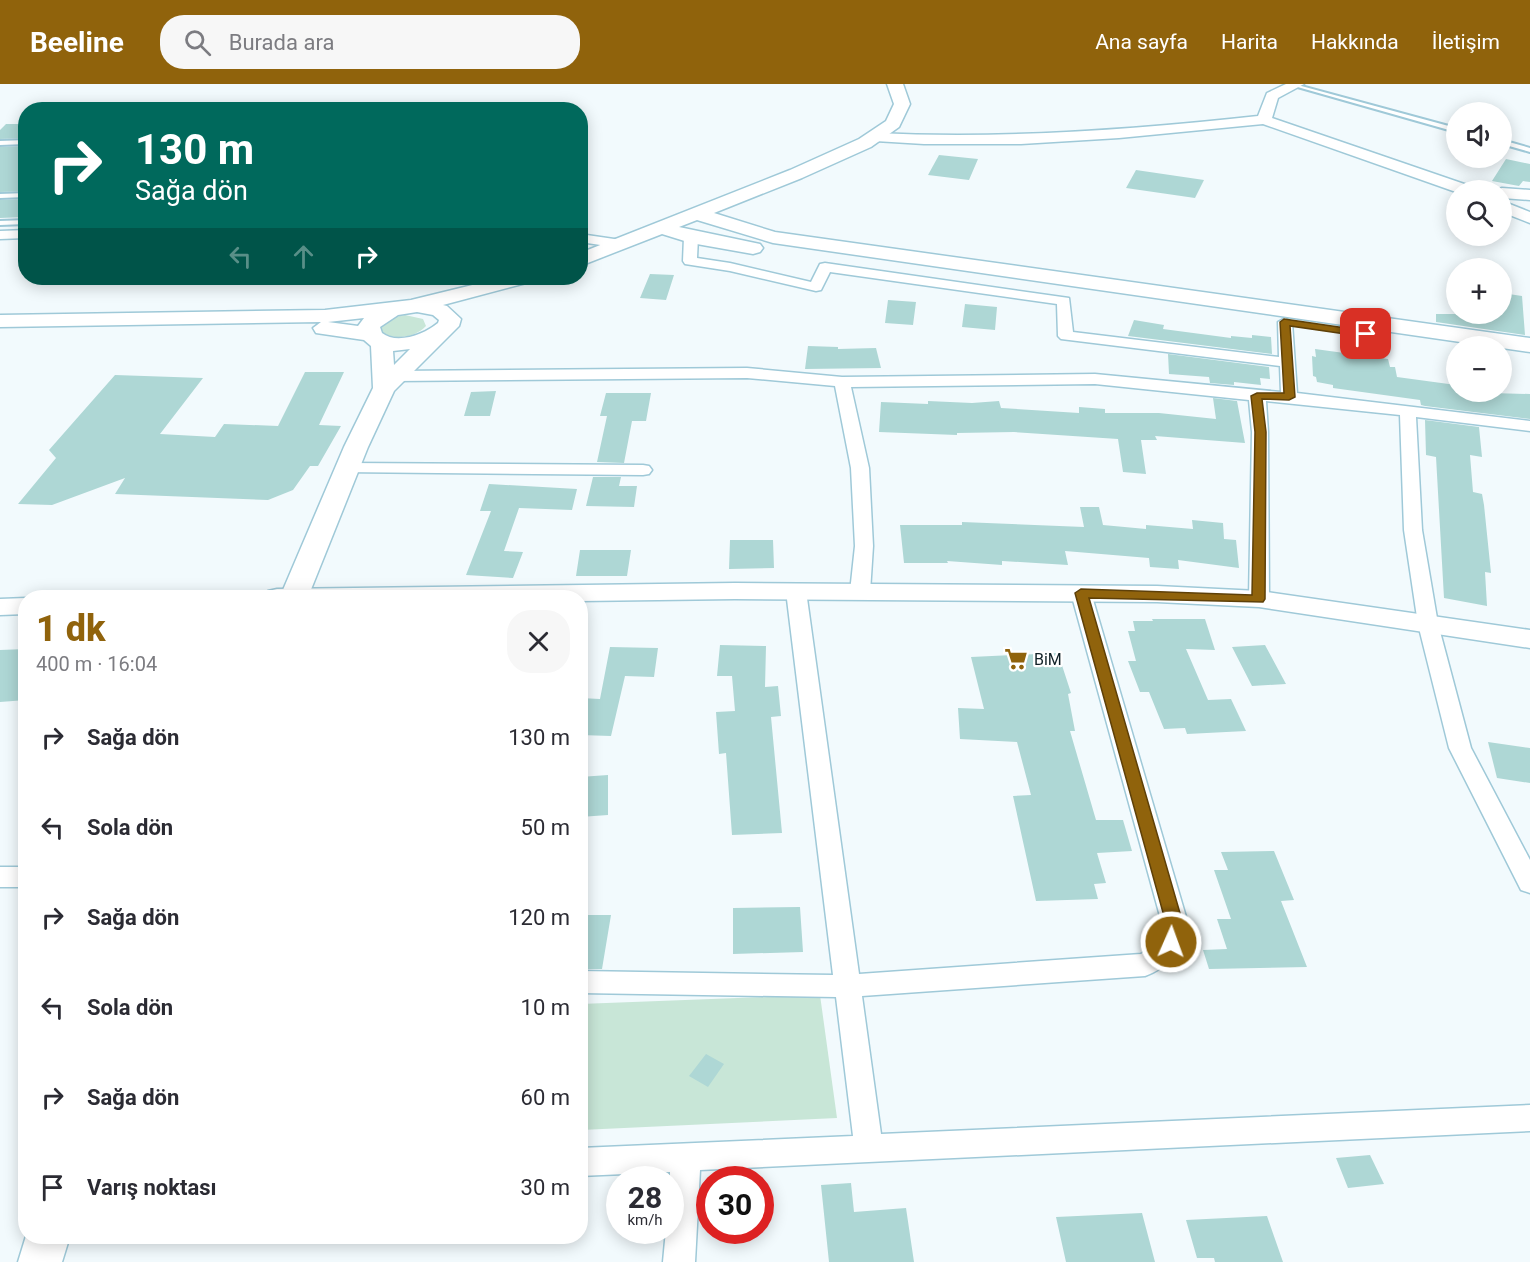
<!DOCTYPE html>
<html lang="tr">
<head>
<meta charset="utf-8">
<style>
	:root { --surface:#fff; --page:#f7f7f7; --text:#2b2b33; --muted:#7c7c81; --accent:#90630c }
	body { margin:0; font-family:Roboto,sans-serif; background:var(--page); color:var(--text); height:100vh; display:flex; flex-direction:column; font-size:22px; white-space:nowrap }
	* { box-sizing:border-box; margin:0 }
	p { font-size:20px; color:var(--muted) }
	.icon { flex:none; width:33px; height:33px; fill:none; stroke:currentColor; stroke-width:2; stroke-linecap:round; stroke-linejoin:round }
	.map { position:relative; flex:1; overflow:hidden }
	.details { position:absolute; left:18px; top:506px; width:570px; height:654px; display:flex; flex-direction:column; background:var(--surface); border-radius:24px; box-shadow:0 3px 15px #0003 }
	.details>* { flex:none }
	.guide { position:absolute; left:18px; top:18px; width:570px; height:183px; border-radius:24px; box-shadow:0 3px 15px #0003; background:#00695c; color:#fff; overflow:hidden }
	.controls { position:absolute; left:1446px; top:18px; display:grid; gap:12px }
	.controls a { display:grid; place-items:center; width:66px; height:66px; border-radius:50%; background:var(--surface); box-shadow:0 3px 15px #0003; font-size:30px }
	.speed { position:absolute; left:606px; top:1082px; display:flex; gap:12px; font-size:30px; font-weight:700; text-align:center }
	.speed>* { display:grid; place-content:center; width:78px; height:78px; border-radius:50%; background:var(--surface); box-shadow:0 3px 15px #0003; line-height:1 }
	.speed small { font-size:15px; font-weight:400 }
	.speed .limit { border:9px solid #d22; background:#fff; color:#111 }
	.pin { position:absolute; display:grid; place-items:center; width:51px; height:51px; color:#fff; margin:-26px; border-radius:12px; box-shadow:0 3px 9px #0006 }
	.me { position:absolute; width:66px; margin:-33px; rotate:2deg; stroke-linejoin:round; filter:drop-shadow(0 0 4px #0008) }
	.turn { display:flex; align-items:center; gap:21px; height:126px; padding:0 18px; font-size:27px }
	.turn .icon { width:78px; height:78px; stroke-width:2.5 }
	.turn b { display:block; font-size:42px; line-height:51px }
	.lanes { display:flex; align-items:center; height:57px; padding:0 18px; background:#0003; justify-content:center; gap:30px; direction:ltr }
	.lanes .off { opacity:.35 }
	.round { display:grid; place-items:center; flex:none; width:63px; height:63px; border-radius:24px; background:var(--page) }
	.summary { display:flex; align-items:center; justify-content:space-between; height:102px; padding:0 18px }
	h1 { font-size:36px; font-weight:800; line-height:45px; color:var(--accent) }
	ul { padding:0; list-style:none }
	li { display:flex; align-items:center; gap:18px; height:90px; padding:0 18px }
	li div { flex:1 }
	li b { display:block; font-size:22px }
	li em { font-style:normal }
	header { display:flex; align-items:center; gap:36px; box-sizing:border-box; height:84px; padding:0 30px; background:var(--accent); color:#fff }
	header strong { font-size:28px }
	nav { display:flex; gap:33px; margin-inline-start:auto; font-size:21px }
	.search { width:420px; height:54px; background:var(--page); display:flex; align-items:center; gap:15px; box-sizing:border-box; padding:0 21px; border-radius:24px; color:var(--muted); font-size:22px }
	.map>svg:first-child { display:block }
	.green { fill:#c8e6d7 }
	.building { fill:#aed7d5 }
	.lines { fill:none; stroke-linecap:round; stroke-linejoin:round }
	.service-casing { stroke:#9fc9d8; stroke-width:4 }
	.minor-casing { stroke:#9fc9d8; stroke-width:3 }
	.tertiary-casing { stroke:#9fc9d8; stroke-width:3 }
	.secondary-casing { stroke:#9fc9d8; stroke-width:3 }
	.service { fill:#fff; fill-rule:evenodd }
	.minor { fill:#fff; fill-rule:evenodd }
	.tertiary { fill:#fff; fill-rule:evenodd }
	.secondary { fill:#fff; fill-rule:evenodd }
	.route { fill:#90630c; stroke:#5e4008; stroke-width:1.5 }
	.labels { text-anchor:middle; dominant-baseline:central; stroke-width:4.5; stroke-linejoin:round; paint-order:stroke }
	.poi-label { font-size:16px; fill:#102026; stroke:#fff; text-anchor:start }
</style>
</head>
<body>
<header>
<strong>Beeline</strong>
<div class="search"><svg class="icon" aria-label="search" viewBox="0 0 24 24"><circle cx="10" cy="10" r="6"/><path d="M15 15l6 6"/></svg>Burada ara</div>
<nav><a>Ana sayfa</a><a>Harita</a><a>Hakkında</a><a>İletişim</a></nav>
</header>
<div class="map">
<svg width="1530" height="1178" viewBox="0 0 1530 1178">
	<rect width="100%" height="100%" fill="#f2fafd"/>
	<path class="green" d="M405,231L423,235L426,242C415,254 393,257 380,247L379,243L390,234Z
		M820,911L837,1034L581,1046L580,920Z"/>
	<path class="building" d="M6,40H26V54L0,55V46Z
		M26,62V107L0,108V63Z
		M939,71L978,75L969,96L928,91Z
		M1506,75L1530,80V98L1523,97L1519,102L1492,97Z
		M1136,86L1204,96L1195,114L1126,104Z
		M26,115V133L0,134V116Z
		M650,190L674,191L666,216L640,214Z
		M1502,209L1522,212L1525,251L1436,238V230H1502Z
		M888,216L916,218L913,241L885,239Z
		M965,220L997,223L995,246L962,243Z
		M1134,236L1164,241L1163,245L1231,254V252L1252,254V251L1271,253L1272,270L1128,252Z
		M808,262L838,263V265L876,264L881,284L805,285Z
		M1315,265L1388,275L1390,283H1395L1397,293L1456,301V308L1530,310V335L1425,322L1421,321L1420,316L1333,304V301L1317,298L1316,293L1313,292L1312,272L1316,273Z
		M1168,270L1269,283L1270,295L1260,294L1261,301L1234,298V301L1210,299L1209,293L1169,290Z
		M305,288H344L319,341L341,342L318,382H310L293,406L268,416L115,410L125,394L52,421L18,420L56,374L49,366L115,291L203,294L160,350L215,353L224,340L278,342Z
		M496,307L490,332H464L471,308Z
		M606,309H651L646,337H632L624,379L597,378L607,332H600Z
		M1213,314L1237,317L1245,359L1155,352L1157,356H1141L1146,390L1123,388L1118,355L1014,348L957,349V351L879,348L881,318L928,320V317L972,319L999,317L1001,324L1079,329V323L1105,325V329H1159L1216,335Z
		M1425,336L1479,343L1482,373L1470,371L1473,408L1482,410L1484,421L1491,489L1485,488L1487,522L1444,514L1436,373L1426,371Z
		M593,393H621L619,402H637L634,423L586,422Z
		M489,400L577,405L572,426L519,424L504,467L523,468L513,494L466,491L491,427H480Z
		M1080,423H1099L1103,441L1146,445V441L1193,445L1192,436L1223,439L1224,455L1236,456L1239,484L1178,476L1179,485L1150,483L1149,474L1065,467L1068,481L1002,477V481L947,477L948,479H904L900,441H962V438L1084,443Z
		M730,456H773L774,484L729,485Z
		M580,466H631L627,492H576Z
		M1152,535H1205L1215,566L1186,565L1208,616L1231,615L1246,647L1187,650L1185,644L1164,645L1149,608H1140L1128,577H1136L1128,547H1135L1133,537H1153Z
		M720,561L766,562L765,603L778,602L781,632L771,633L782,749L732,751L726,669L719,670L716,628L735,627L732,592H717Z
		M1265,561L1286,600L1252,602L1232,563Z
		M610,563L658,564L654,593L625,592L611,652L580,651V614L600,615Z
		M26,565V616L0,618V566Z
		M1058,569L1071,609L1068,610L1075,647H1070L1096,736H1123L1132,767L1097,769L1106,799L1094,800L1098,815L1036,817L1013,712L1031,711L1017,658L960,655L958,624L984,625L971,573Z
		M1488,658L1530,664V699L1497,694Z
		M608,691V731L580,733V693Z
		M1274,767L1294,816L1281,817L1307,883L1209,885L1203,866L1227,865L1217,835H1231L1214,786H1228L1221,768Z
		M800,823L803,868L733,870V824Z
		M580,831H611L602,885H580Z
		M706,970L724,980L708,1003L689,992Z
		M1370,1071L1384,1100L1348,1104L1336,1074Z
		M851,1099L854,1128L906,1124L914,1178H829L821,1101Z
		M1142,1129L1155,1178H1066L1056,1133Z
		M1267,1132L1283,1178H1215L1214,1174H1197L1186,1136Z"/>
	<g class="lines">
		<g class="service-casing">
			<path id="service" d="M1294,0L1456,44V48L1294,2Z
				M26,56V60L0,61V57Z
				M1502,56L1530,64V68L1502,60Z
				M26,109V113L0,114V110Z
				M26,136V140L0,141V137Z"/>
		</g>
		<g class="minor-casing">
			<path id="minor" d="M26,146V154L0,155V147Z
				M691,149L698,153L697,174L730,179L811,198L820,180L825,179L1069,214L1073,248L1279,273L1278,238L1285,234L1292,238L1297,309L1530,337V347L1416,333L1422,446L1438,540L1471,664L1530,776V809L1521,806L1449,664L1418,540L1404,446L1400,331L1266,317L1268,348L1269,515L1266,519L1259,521L1252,519L1249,515L1252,348L1249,316L1095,300L851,303L869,384L873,462L870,508L867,512H853L850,508L855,462L851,384L835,302L747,294L395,297L387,292L395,287L747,284L842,293L1095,290L1281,308L1280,282L1061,255L1058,252L1057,220L830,188L821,206L816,207L730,187L685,180L683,177L684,153Z
				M580,150L621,156L628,160L621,164L580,158Z
				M347,379L643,381L649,382L652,386L649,390L643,391L341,388L338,384L341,380Z
				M796,501L803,503L806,507L859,890L1141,870L1156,859L1163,843L1071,509L1074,505H1088L1091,509L1189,843C1180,867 1170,883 1145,892L862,912L881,1050L1530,1021V1047L700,1086L695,1178H663L666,1146H670V1088L580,1092V1064L853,1052L836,913L580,909V887L833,891L786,507L789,503Z
				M0,783H26V803H0Z"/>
		</g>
		<g class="tertiary-casing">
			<path id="tertiary" d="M1286,0H1304L1278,14L1272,34L1473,103L1475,106L1456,108L1263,40L1119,54L1021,60H924L875,57L868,53L875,49C1003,55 1130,46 1258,32L1267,9Z
				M1502,104L1530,106V116L1502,114V106H1496Z
				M1502,117L1530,128V139L1502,128Z
				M735,499L1157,502L1259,507L1530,546V564L1259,523L1157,518L735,515L580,517V513H264L268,507L277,505Z
				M26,514V530L0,531V515Z"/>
		</g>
		<g class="secondary-casing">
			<path id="secondary" d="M887,0H903L910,20L899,43L871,63L802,94L714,129L775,148L1530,254V268L773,159L697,136L679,143L760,160L763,164L760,168L753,170L691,159L662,150L580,182V169L790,86L859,55L886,37L894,20Z
				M501,194H533L530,198L443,221L447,222L461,235L459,242L394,307L368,363L308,513H280L344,363L373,304L371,262L364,256L316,249L313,244L321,238L0,243V231L325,226L411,216ZM417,228L433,231L439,236L438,239C425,250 397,261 382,249L380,243L398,231ZM364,234L358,242L328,238ZM410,265L394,281L393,267Z
				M26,1152H70L62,1178H18Z"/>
		</g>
		<use href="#service" class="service"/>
		<use href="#minor" class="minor"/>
		<use href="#tertiary" class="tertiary"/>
		<use href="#secondary" class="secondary"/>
	</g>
	<path class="route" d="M1284,235L1366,247L1371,250L1366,253L1290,242L1295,313L1289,316L1262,315L1266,348L1265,515L1263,518L1089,514L1184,843L1177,863L1171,865L1165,863L1162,858L1167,843L1075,509L1081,505L1252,511L1255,348L1251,312L1257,309H1284L1280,238Z"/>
	<defs>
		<g id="supermarket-bare" transform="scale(1.8)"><path d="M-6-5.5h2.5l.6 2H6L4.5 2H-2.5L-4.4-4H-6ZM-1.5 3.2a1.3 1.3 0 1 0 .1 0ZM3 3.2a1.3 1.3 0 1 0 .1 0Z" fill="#90630c" stroke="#fff" stroke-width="2.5" paint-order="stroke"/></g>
	</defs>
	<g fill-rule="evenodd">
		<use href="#supermarket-bare" x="1016" y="575"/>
	</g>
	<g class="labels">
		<g class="poi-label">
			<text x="1034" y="575">BiM</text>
		</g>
	</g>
</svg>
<div class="controls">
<a><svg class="icon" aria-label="sound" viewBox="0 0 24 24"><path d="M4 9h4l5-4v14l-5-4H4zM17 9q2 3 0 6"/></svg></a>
<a><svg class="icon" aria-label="search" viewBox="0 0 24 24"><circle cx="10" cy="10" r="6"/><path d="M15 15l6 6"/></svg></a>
<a>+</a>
<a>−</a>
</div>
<div class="speed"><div>28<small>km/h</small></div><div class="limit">30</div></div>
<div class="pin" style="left:1366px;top:250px;background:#d93025"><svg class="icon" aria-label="arrive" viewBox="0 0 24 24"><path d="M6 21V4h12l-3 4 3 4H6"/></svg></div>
<svg class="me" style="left:1171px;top:858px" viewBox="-20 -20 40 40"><circle r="17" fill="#90630c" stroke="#fff" stroke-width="3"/><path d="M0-11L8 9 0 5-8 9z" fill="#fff"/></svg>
<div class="guide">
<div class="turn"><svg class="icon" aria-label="right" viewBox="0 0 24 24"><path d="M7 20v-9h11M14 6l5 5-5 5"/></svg><div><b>130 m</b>Sağa dön</div></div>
<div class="lanes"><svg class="icon off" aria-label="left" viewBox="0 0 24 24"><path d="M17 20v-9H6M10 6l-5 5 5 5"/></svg><svg class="icon off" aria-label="ahead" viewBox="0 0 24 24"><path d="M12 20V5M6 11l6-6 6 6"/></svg><svg class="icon" aria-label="right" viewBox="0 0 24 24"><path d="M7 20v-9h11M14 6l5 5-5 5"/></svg></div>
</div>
<section class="details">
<div class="summary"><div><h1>1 dk</h1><p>400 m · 16:04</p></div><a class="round"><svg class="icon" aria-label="close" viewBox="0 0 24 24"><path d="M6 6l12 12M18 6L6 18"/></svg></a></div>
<ul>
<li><svg class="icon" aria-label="right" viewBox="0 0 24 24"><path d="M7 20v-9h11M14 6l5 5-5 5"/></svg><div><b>Sağa dön</b></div><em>130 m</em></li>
<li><svg class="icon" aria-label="left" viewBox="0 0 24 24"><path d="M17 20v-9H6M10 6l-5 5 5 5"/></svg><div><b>Sola dön</b></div><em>50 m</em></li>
<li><svg class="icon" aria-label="right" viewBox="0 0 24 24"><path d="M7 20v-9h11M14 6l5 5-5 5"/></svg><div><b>Sağa dön</b></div><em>120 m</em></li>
<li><svg class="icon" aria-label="left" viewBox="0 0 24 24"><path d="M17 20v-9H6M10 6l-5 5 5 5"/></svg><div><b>Sola dön</b></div><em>10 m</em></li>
<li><svg class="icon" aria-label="right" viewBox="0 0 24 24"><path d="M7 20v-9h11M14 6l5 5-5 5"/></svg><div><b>Sağa dön</b></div><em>60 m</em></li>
<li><svg class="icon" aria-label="arrive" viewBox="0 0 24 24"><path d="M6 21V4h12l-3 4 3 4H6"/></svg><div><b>Varış noktası</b></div><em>30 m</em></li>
</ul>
</section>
</div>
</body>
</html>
